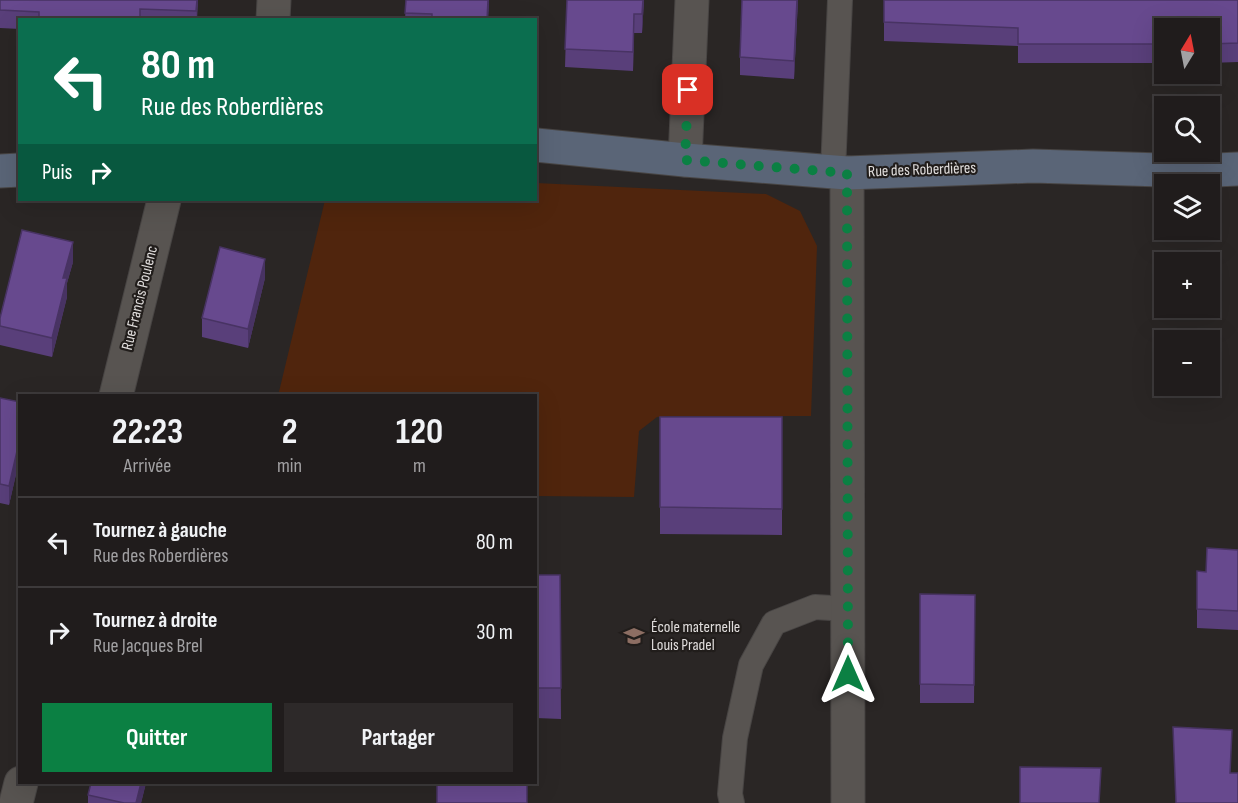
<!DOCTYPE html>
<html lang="fr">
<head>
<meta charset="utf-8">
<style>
	:root { --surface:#201c1c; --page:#2d2929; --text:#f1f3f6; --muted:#a2a1a3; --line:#3d3a3b; --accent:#0b8043 }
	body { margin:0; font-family:"Sofia Sans Condensed",sans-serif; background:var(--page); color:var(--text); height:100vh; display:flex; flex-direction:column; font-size:22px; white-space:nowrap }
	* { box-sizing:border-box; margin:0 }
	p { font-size:20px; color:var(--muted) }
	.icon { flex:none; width:33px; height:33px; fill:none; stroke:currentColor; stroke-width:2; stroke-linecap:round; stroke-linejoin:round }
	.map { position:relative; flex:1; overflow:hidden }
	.sheet { position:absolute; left:18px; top:394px; width:519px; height:390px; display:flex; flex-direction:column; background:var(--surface); border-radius:0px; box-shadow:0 6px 24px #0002,0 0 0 2px var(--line) }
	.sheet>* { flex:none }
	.top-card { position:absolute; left:18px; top:18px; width:519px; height:183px; border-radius:0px; box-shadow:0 6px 24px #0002,0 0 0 2px var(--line); background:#0b6e4f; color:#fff; overflow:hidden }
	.needle { width:39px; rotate:10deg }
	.tools { position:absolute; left:1154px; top:18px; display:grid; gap:12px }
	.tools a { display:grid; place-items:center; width:66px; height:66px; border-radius:0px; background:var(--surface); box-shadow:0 6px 24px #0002,0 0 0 2px var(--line); font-size:30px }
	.pin { position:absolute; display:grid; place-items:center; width:51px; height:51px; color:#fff; margin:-26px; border-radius:12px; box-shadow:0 3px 9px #0006 }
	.me { position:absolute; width:66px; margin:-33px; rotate:0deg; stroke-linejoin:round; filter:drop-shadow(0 0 4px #0008) }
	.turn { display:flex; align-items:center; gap:21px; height:126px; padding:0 24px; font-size:27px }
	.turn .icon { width:78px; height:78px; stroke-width:2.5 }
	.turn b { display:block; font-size:42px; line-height:51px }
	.then { display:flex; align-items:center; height:57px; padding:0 24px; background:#0003; gap:12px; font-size:22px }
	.eta { display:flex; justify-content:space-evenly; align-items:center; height:102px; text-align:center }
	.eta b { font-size:36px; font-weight:700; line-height:42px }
	.action { display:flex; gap:12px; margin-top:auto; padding:12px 24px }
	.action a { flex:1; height:69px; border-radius:0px; background:var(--accent); color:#fff; font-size:24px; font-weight:700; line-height:69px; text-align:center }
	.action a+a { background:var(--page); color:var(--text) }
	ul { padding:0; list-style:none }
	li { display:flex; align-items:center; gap:18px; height:90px; padding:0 24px; border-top:2px solid var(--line) }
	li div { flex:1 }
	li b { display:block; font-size:22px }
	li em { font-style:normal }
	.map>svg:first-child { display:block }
	.green { fill:#50250d }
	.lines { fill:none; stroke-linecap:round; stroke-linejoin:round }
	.lane-casing { stroke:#484544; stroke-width:26 }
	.street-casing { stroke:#484544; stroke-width:35 }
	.secondary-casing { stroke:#484544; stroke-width:35 }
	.lane { stroke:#585451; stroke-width:24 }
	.street { stroke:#585451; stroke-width:33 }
	.secondary { stroke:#5a6577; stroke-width:33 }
	.wall { fill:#593f7a }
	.shaded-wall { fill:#483363 }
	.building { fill:#67498e; stroke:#483363; stroke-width:1.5 }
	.route { stroke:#0b8043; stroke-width:10; stroke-dasharray:0 18 }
	.labels { text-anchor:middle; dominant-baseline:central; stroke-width:4.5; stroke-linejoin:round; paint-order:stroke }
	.street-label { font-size:16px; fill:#e0dddc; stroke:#211d1b }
	.poi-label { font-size:16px; fill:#e0dddc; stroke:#211d1b; text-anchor:start }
</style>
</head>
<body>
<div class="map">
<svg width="1238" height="803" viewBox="0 0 1238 803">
	<rect width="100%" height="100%" fill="#2a2625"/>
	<path class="green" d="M536,183L766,194L800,211L817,246L811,416H668L657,417L639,431L634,497L536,496V396H278L325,200H536Z"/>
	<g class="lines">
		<g class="lane-casing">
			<path id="lane" d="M833,172L840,0
				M732,803L730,794L735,738L751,665L774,623L815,607L848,609"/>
		</g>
		<g class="street-casing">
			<path id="street" d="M273,20L274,0
				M685,160L692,0
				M847,173L848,803
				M116,396L164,200
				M16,803L21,783"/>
		</g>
		<g class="secondary-casing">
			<path id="secondary" d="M536,145L685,160L847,173L1033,166L1194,171L1238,169
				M0,171L20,170"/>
		</g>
		<use href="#lane" class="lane"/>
		<use href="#street" class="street"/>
		<use href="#secondary" class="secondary"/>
	</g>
	<path class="wall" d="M0,0H198L197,20H20V29L0,28Z
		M406,0H489L488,20H405Z
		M567,0H644L642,33H634L633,71L565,67Z
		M798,0L794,79L740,75V57Z
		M884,0H1238V62L1209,63V28H1164V63H1018V46L884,41Z
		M73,262L67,283V297L52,357L0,345V318Z
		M265,278L248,348L202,337V318Z
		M0,398L20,402V470H17L9,505L0,503Z
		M660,417H782V535L660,534Z
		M1238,550V630L1197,628V571L1206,572Z
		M536,575H560L561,719L536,718Z
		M920,594L975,595L974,703H920Z
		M146,783L141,803H88V795Z"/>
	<path class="shaded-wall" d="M197,0H198L196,20Z
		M488,0H489L488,20H487Z
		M643,0H644L642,33V14Z
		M797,0H798L794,79V61Z
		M634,14V33L633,71V52Z
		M73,242V262L67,283V297L52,357V338L63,278Z
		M265,259V278L248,348V329Z
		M17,451V470L9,505V486Z
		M141,783H146L141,803H136Z"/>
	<path class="building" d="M0,0H197L196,11L140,9V20L39,19V12L0,10Z
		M406,0H488L487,20H432V14L405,13Z
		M567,0H643L642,14H634L633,52L565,49Z
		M742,0H797L794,61L740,57Z
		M884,0H1238V43L1209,44V28H1164V44H1018V28L884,22Z
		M22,230L73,242L63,278H67L52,338L0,326V318Z
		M220,247L265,259L248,329L202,318Z
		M0,398L20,402V451H17L9,486L0,484Z
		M660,417H782V509L660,507Z
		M1207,548L1238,550V611L1197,609V571L1206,572Z
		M536,575H560L561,688H536Z
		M920,594L975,595L974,685L920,684Z
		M1173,727L1232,730L1230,773H1238V803H1176Z
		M1020,767L1101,768L1099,803H1020Z
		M91,783H141L136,803H124L88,795Z
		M437,783H527V803H437Z"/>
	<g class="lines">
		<path class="route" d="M688,90L685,160L847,173L848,674"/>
	</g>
	<defs>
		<g id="school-bare" transform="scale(1.62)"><path d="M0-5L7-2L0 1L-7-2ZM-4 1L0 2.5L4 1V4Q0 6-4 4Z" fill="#8d6e63" stroke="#211d1b" stroke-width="2.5" paint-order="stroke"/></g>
	</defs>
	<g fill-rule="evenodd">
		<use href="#school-bare" x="634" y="636"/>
	</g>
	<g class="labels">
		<g class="street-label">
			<text transform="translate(922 170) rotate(-2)">Rue des Roberdières</text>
			<text transform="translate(140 298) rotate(-76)">Rue Francis Poulenc</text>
		</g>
		<g class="poi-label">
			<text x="651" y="627">École maternelle<tspan x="651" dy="18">Louis Pradel</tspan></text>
		</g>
	</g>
</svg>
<div class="tools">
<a><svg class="needle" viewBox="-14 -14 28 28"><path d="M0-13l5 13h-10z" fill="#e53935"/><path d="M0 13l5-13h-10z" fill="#a2a1a3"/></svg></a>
<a><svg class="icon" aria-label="search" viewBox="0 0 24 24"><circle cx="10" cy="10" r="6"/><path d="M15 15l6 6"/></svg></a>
<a><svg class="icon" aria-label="layers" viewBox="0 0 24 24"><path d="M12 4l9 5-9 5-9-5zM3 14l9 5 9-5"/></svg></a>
<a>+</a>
<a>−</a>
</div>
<div class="pin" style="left:688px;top:90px;background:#d93025"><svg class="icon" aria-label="arrive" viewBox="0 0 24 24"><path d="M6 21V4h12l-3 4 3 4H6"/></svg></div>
<svg class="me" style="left:848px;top:674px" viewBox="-20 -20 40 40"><path d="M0-17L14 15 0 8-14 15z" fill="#0b8043" stroke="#fff" stroke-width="4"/></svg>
<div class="top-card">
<div class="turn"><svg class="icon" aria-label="left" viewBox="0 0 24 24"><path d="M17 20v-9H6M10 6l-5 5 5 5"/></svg><div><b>80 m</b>Rue des Roberdières</div></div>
<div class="then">Puis<svg class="icon" aria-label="right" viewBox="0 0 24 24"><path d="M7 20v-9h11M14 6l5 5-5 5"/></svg></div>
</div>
<section class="sheet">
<div class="eta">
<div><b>22:23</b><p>Arrivée</p></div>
<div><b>2</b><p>min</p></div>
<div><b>120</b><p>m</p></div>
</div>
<ul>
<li><svg class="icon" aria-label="left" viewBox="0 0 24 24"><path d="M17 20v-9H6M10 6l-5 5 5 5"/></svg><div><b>Tournez à gauche</b><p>Rue des Roberdières</p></div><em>80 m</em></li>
<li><svg class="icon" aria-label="right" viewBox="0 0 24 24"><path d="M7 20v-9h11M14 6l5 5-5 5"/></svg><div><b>Tournez à droite</b><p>Rue Jacques Brel</p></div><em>30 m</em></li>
</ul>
<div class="action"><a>Quitter</a><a>Partager</a></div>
</section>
</div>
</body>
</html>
